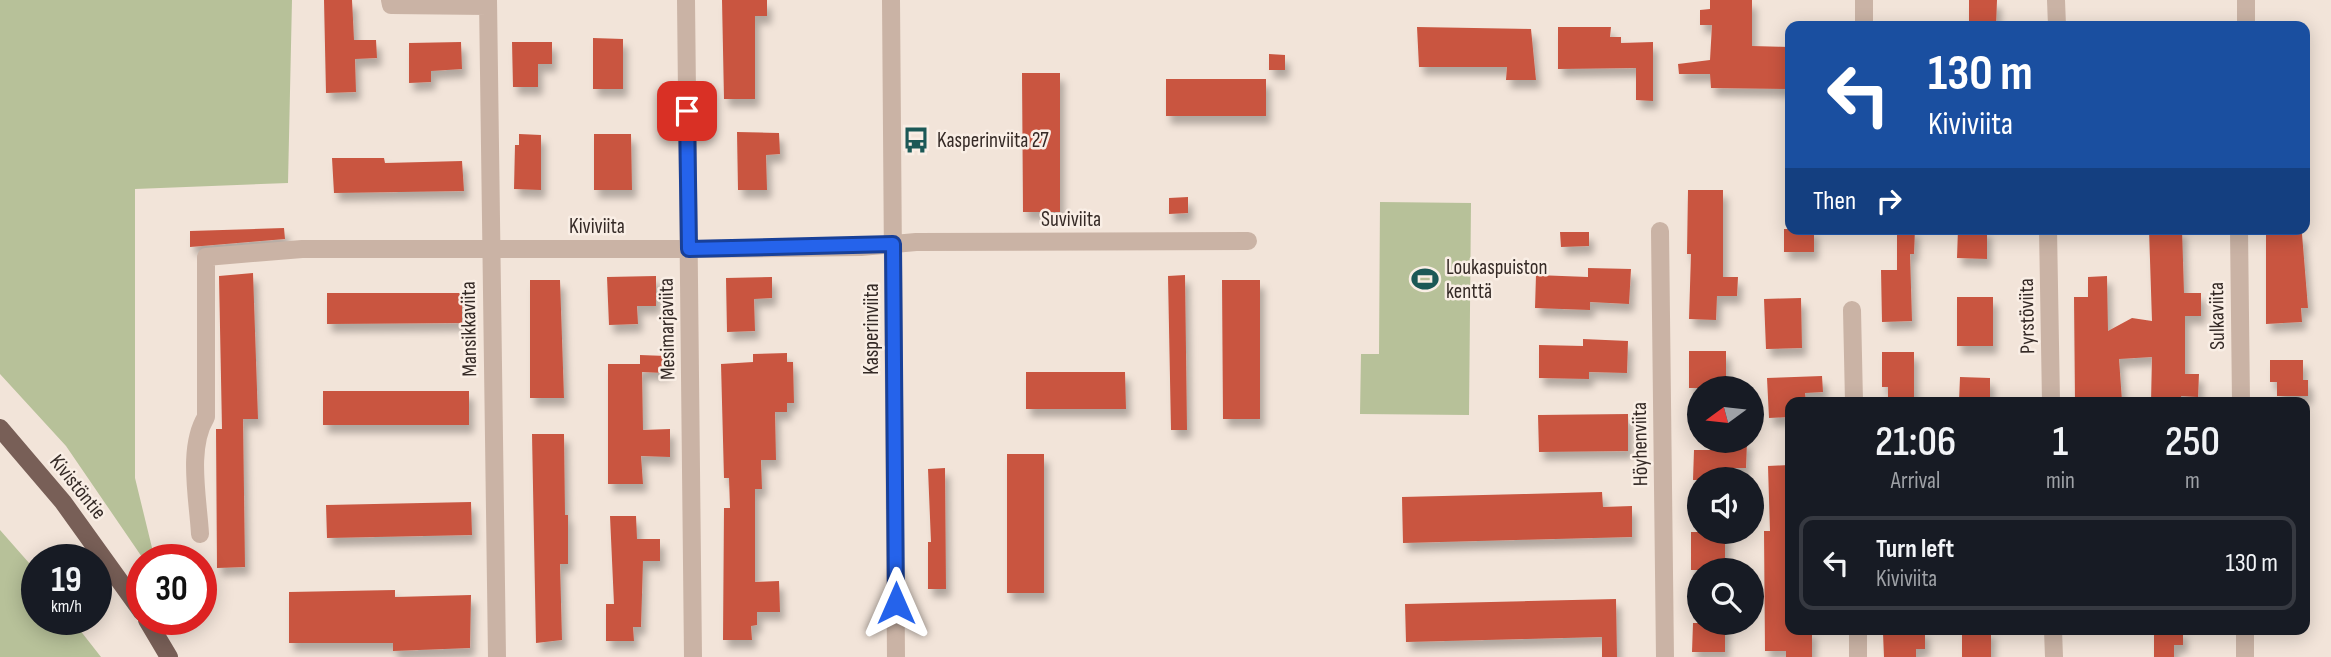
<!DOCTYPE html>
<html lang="en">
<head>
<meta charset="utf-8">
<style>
	:root { --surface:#171b24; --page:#20242c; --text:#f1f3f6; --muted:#9ea1a6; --line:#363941 }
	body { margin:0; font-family:"Sofia Sans Condensed",sans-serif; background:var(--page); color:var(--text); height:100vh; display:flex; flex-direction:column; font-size:26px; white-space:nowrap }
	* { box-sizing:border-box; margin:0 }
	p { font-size:23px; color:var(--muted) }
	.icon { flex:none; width:38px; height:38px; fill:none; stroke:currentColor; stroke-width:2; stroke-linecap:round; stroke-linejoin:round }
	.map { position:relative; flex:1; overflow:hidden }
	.sheet { position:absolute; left:1785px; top:397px; width:525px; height:238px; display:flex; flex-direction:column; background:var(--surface); border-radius:14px; box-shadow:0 4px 18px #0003 }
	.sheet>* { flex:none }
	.hud { position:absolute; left:1785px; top:21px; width:525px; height:214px; border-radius:14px; box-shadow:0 4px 18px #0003; background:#1a4fa0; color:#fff; overflow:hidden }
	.needle { width:46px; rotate:255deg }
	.buttons { position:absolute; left:1687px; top:376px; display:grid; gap:14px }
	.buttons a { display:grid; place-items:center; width:77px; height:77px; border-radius:50%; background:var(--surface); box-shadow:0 4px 18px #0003; font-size:35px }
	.speed { position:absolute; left:21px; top:544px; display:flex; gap:14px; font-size:35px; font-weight:700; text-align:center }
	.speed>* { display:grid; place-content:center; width:91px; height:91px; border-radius:50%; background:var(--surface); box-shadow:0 4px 18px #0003; line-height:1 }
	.speed small { font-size:18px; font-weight:400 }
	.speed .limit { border:10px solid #d22; background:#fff; color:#111 }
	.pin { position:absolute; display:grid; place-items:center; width:60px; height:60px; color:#fff; margin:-30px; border-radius:14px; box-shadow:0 4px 10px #0006 }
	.me { position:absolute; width:77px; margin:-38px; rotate:0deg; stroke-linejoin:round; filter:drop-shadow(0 0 5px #0008) }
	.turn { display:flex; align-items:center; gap:24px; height:147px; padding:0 28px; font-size:32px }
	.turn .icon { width:91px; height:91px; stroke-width:2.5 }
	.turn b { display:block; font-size:49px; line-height:60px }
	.then { display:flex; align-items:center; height:66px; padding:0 28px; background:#0003; gap:14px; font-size:26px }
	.eta { display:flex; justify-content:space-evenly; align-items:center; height:119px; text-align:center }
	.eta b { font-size:42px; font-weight:600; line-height:49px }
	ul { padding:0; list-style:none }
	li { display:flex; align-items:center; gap:21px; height:94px; margin:0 14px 10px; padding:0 14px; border:4px solid var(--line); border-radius:14px }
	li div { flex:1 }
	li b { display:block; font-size:26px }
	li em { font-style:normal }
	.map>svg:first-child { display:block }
	.green { fill:#b7c199 }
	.building { fill:#c95540; filter:url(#shadow) }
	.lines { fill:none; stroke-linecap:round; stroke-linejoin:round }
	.minor { stroke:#cab3a5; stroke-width:18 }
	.major { stroke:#785f57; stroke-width:18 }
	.route-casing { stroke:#184099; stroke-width:18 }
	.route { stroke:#2563eb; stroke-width:12 }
	.labels { text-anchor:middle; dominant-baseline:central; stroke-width:5; stroke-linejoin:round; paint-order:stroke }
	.poi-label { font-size:21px; fill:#352a26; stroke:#f9eee5; text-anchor:start }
	.street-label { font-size:21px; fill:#352a26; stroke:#f9eee5 }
</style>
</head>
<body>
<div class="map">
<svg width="2331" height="657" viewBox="0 0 2331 657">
	<defs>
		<filter id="shadow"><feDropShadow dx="4.5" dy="8" stdDeviation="3.5" flood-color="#0004"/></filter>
	</defs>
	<rect width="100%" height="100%" fill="#f2e4d9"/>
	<path class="green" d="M0,0H292L288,183L135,189V478L155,560H144L66,446L0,374Z
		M1380,202L1471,203L1469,415L1360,414L1361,354H1379Z
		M0,530L37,572V620H72L101,657H0Z"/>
	<path class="building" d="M324,0H352L354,40H376L377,58L355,59L356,92L326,93Z
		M722,0H767V16H755V99H724Z
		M1710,0H1752V46L1790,47V89L1711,88L1710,74H1679L1678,64L1710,60L1712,25H1700V10L1710,9Z
		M1969,0H1997L1996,26H1969Z
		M1417,27L1531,29L1536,80H1506L1507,67H1419Z
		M1558,27H1611L1610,37H1621V43L1653,42V101L1636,100V68L1558,69Z
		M593,38L623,39V89H593Z
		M461,42L462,69L431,71V82L409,83V43Z
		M512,42H552V64H538V87H513Z
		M1269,54L1285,55V70H1269Z
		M1022,73H1060V212H1023Z
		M1166,79H1266V116H1166Z
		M737,132L779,133L780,154L766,155L767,190H738Z
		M519,134L541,135V190L514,189L515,145H519Z
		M594,134H631L632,190H594Z
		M332,158H384L385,163L462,161L464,191L334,193Z
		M1688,190H1723V277H1738L1737,296H1717L1716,320L1689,319L1691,254H1687Z
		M1188,197V213L1169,214V198Z
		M284,228L285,239L190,247V231Z
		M1784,229H1814V252H1784Z
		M1897,229H1915L1914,254H1910L1912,321L1882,322L1881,270H1897Z
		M1958,229H1987V259L1957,258Z
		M2149,229H2182L2184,293H2201V316H2185V374H2199L2198,397L2181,396V402H2151L2152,357L2119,359L2122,401L2075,402L2074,297H2088V277L2107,276L2108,331L2132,318L2152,321Z
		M2266,229H2293V234H2302L2308,308H2301L2302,322L2266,324Z
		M1560,232H1589V246L1561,247Z
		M1588,268L1631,269L1629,304L1590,302V310L1535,308L1536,275L1588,277Z
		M253,273L258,419H243L245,567L217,568L216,429H222L219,276Z
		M1185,275L1187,430H1171L1168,276Z
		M656,276V306H637L638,324L609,325L607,277Z
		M772,277V298L754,299L755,331L727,332L726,278Z
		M530,280H560L564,398H530Z
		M1222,280H1260V419H1223Z
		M327,293H462V323L327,324Z
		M1957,297H1993V346H1957Z
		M1801,298L1802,348L1766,349L1764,299Z
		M1583,339L1628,341L1627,373L1589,372V379L1539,378V345L1583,346Z
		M1689,351H1726V384H1713V388H1689Z
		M1882,352H1914V402H1888V387H1882Z
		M787,353V362H793L794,403H787V412H775L776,460H761L762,489H755V582L779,581L780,612H757V625L751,626L752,640H723L724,508H730L729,478H724L721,364L753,362V354Z
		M640,355L666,356L665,373L642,372L643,430L670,429V457L641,456L643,484H608V364H640Z
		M2270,360H2303V380H2308V396H2277V382H2270Z
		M1026,372H1125L1126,409H1026Z
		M1822,376L1823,392L1805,393L1806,402H1790V417L1769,418L1767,378Z
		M1960,377L1990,378V402H1959Z
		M323,391H469V425H323Z
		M1628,414V451L1539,452L1538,415Z
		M532,434H564L565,515H568V564H560L562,640L536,643Z
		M1722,441H1747L1746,468H1723L1722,480H1693L1694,450H1722Z
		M1007,454H1044V593H1007Z
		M1790,465V630H1812V657H1786V651H1765L1764,531H1770L1768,466Z
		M945,468L946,589H928V542H931L928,469Z
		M1602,492L1603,507L1632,506V537L1403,543L1402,497Z
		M471,502L472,535L327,538L326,505Z
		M610,516H636L637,539H660V561H643L641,627H633L634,641H606V604H614Z
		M1691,532H1725V560H1713V570H1691Z
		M395,590V597L471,595L470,648L393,651V643H289V592Z
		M1616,599L1617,657H1602V637L1406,642L1405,604Z
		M1693,623H1725V652H1692Z
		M1896,630H1925V649H1916V657H1884L1883,633H1896Z
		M1962,630H1991V657H1962Z
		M2154,630H2183V645H2174V657H2154Z"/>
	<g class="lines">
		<path class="minor" d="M390,0L391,5L488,6
			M488,0L497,657
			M686,0L693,657
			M891,0L896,657
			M1864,0V26
			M2056,0L2057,26
			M2246,0V26
			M2048,229L2051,402
			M2239,229L2241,402
			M1660,231L1665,657
			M1852,310L1854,402
			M200,534C198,498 187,448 206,417V257L302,249H689L861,247L916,242L1248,241
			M1858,630V657
			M2053,630L2054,657
			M2245,630V657"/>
		<path class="major" d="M0,428L63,502L142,612
			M147,620L169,657"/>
	</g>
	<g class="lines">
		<g class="route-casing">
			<path id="route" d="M687,111L689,249L893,244L896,603"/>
		</g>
		<use href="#route" class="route"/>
	</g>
	<defs>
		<g id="bus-bare" transform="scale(2.1)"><path d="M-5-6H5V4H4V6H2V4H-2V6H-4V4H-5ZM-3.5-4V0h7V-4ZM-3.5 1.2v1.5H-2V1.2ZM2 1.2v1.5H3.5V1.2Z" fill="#1b5856" stroke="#f9eee5" stroke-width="2.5" paint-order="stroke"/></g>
		<g id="stadium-bare" transform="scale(2.1)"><path d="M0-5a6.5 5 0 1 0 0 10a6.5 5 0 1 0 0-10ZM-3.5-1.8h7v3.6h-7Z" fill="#1b5856" stroke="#f9eee5" stroke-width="2.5" paint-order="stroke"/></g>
	</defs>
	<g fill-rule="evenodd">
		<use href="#bus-bare" x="916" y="140"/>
		<use href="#stadium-bare" x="1425" y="279"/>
	</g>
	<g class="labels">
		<g class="poi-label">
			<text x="937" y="140">Kasperinviita 27</text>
			<text x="1446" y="267">Loukaspuiston<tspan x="1446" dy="24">kenttä</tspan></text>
		</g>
		<g class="street-label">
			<text x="1071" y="219">Suviviita</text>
			<text x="597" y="226">Kiviviita</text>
			<text transform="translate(2027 316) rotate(-91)">Pyrstöviita</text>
			<text transform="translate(2217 316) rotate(-91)">Sulkaviita</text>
			<text transform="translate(469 329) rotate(-91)">Mansikkaviita</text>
			<text transform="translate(667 329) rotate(-91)">Mesimarjaviita</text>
			<text transform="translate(871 329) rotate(-90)">Kasperinviita</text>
			<text transform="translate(1640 444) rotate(-91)">Höyhenviita</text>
			<text transform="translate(78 487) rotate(51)">Kivistöntie</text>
		</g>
	</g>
</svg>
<div class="buttons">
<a><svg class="needle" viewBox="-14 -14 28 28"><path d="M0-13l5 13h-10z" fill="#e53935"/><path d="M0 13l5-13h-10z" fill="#9ea1a6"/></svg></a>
<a><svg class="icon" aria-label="sound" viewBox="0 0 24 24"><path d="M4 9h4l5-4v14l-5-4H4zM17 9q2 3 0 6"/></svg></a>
<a><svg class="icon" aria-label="search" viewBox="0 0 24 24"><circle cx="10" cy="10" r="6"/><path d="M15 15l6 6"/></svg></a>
</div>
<div class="speed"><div>19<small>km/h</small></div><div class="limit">30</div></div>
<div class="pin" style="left:687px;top:111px;background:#d93025"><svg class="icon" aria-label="arrive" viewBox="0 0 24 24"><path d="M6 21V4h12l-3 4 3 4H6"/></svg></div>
<svg class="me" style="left:896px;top:603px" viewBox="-20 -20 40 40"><path d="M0-17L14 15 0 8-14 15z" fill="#2563eb" stroke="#fff" stroke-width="4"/></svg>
<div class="hud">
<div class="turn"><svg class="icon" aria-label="left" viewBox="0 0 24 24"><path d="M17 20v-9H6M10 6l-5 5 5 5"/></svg><div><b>130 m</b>Kiviviita</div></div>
<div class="then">Then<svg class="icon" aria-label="right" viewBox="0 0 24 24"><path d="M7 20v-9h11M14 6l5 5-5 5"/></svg></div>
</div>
<section class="sheet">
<div class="eta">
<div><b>21:06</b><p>Arrival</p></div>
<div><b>1</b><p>min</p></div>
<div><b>250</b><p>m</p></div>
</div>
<ul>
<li><svg class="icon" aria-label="left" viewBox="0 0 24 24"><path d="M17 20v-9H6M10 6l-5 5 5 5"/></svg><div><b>Turn left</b><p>Kiviviita</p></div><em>130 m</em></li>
</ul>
</section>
</div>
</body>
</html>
